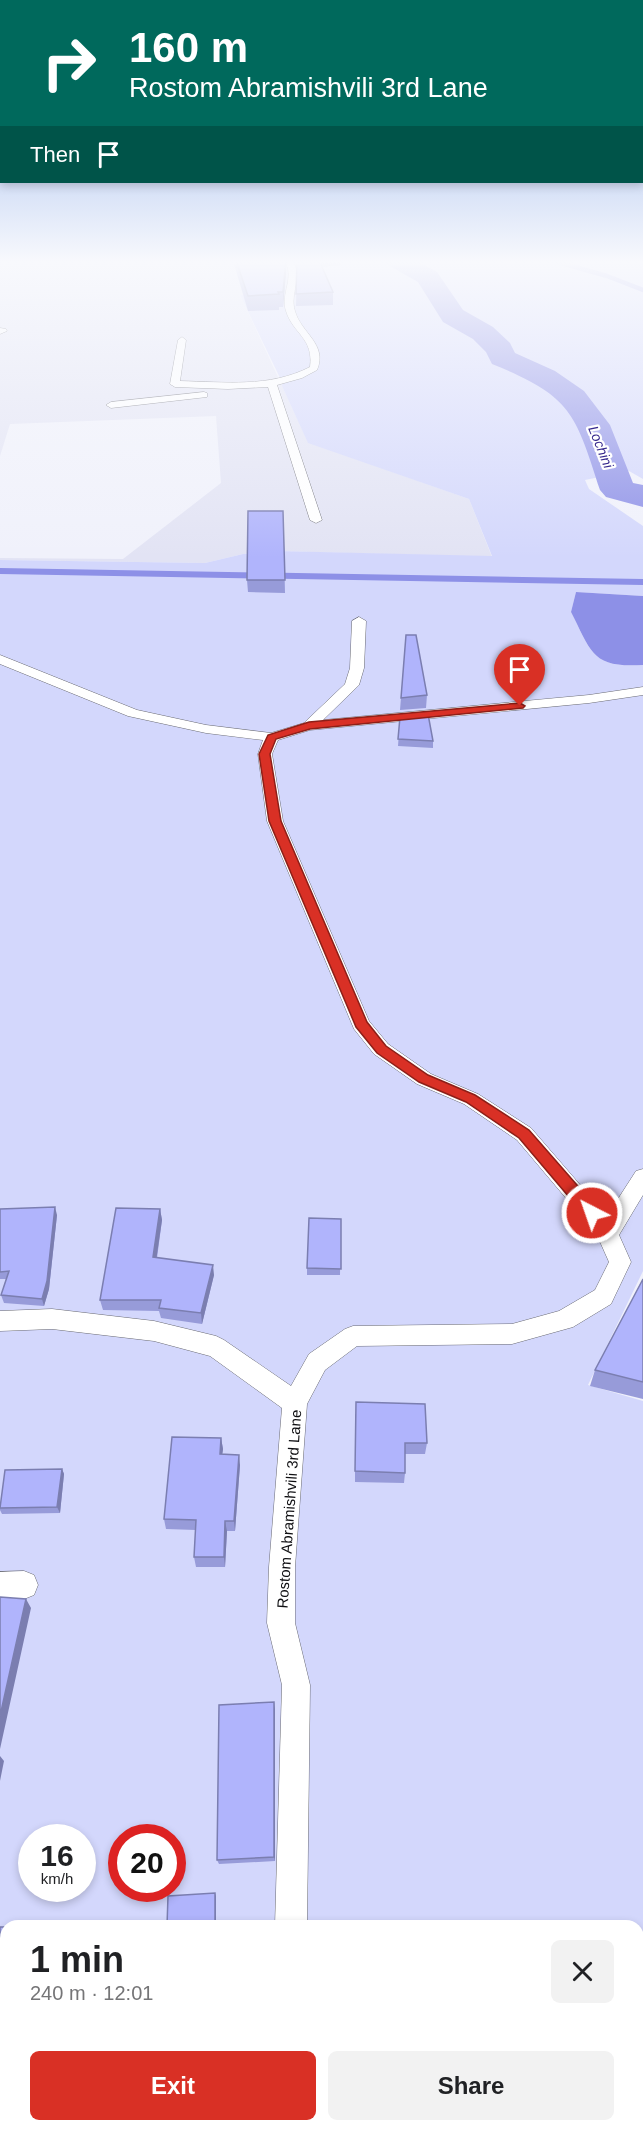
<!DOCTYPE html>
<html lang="en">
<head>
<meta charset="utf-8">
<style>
	:root { --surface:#fff; --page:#f2f2f2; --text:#202124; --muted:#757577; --accent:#d93025 }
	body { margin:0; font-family:Helvetica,sans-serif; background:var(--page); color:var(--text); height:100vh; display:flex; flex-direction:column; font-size:22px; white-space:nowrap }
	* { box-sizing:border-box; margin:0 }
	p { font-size:20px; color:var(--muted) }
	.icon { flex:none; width:33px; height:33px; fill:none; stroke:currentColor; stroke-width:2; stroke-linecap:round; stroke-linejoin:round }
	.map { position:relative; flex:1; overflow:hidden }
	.sheet { position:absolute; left:0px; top:1920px; width:644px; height:212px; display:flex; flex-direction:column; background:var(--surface); border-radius:18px 18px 0 0; box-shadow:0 3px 9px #0003 }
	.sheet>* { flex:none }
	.guide { position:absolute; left:0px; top:0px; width:644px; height:183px; box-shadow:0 3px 9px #0003; background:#00695c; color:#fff; overflow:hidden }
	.speed { position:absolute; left:18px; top:1824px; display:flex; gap:12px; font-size:30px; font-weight:700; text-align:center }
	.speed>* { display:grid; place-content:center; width:78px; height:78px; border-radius:50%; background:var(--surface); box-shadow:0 3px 9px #0003; line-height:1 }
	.speed small { font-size:15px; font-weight:400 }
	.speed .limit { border:9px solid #d22; background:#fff; color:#111 }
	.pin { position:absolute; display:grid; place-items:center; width:51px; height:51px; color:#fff; margin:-62px -26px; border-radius:50% 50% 50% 0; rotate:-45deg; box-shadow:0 0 6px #0007 }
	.pin .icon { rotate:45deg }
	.me { position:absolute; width:66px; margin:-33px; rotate:319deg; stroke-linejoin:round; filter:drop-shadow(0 0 4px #0008) }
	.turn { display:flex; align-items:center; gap:21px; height:126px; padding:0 30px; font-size:27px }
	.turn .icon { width:78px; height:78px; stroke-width:2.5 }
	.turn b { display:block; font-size:42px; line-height:51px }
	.then { display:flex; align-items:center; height:57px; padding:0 30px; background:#0003; gap:12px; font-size:22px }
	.round { display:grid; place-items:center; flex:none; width:63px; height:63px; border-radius:9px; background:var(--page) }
	.overview { display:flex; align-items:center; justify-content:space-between; height:102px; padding:0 30px }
	h1 { font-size:36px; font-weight:700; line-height:45px }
	.button { display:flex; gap:12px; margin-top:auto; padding:12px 30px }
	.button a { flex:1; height:69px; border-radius:9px; background:var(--accent); color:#fff; font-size:24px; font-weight:700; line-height:69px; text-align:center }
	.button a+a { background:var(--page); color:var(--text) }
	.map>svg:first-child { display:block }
	.built { fill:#e2e3f4 }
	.green { fill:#d3d7fc; fill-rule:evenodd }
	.water { fill:#8d90e7 }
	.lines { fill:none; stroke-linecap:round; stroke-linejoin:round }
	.stream-far1 { stroke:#8d90e7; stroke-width:4.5 }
	.stream { stroke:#8d90e7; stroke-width:6 }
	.river { fill:#8d90e7; fill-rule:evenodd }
	.lane-casing { stroke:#6a6b73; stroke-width:1 }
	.street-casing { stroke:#6a6b73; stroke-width:1 }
	.lane { fill:#fff; fill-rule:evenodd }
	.street { fill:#fff; fill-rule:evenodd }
	.wall { fill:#979bd9 }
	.shaded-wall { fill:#7b7eb0 }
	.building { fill:#b0b4fc; stroke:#7b7eb0; stroke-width:1.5 }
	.route { fill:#d93025; stroke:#8d1f18; stroke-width:1.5 }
	.labels { text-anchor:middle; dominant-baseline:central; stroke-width:4.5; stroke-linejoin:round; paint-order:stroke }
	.far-water-label { font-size:14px; font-style:italic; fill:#36298d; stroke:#fff }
	.street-label { font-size:15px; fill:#0f0f12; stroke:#fff }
</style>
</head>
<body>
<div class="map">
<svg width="643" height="2131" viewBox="0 0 643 2131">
	<rect width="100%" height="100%" fill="#f0f1fb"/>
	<path class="built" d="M0,260L277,262L286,272L284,295H240L308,442L469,499L492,557L277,551L243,554L205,563L0,560V558L123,559L221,483L216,416L10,424L0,456Z"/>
	<path class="green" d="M275,260H643V479L629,471L585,480L589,489L643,526V596L576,592L571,612C592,653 592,668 643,665V1271L588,1385L643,1401V2131H483L481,2126H638V1926H6V1982H0V560L205,563L243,554L277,551L492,556L469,499L308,443L282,386L281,380L240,295H284L286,272ZM32,1838H82V1888H32ZM122,1838H172V1888H122Z"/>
	<path class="water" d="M576,592L643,596V665C592,668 592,653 571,612Z"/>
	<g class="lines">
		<path class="stream-far1" d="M550,260L607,276L643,290"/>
		<path class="stream" d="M0,571L643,582"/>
		<path class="river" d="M385,260H415L437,272L463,310L493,327L510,343L515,353L555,371L584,391L610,425L633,483L643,485V507L606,497L600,490C575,412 571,396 492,364L486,352L473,339L443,322L418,282L388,265Z"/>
		<g class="lane-casing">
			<path id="lane" d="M284,260H292C304,277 289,293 295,311C301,333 328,344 317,370L302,378L277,385L322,520L316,523L310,520L268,387L228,389L175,387L170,384L178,340L182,337L186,340L180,381C225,382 269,388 310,367C314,338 293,334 286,311C280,293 296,277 284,260Z
				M0,328L6,329L7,331L0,334Z
				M204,392L207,393V397L111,408L106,405L111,402Z
				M359,617L366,621L364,668L359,685L323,720L589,695L643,687V695L589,703L310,730L278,740L272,754L283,821L369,1021L388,1044L431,1074L478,1094L531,1128L607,1216L636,1171L643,1169V1195L619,1235L631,1262L611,1304L573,1327L512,1344L357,1346L325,1370L307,1404L295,1567V1623L310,1685L307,1926H275L282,1685L267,1623L269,1567L282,1408L210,1356L154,1341L52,1329L0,1331V1311L52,1309L154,1321L216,1336L224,1340L291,1386L309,1354L345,1329L353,1326L512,1324L559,1311L595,1290L609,1262L597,1235L517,1140L464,1104L417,1084L374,1054L354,1029L267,821L258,754L263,740L206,733L128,716L0,664V655L137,710L206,725L271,733L304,723L345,684L350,668L352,621Z
				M24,1571L34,1575L38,1585L34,1595L24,1599L0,1600V1572Z"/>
		</g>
		<g class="street-casing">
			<path id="street" d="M0,1983H6V2039H0Z
				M416,2126H474L477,2131H417Z"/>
		</g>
		<use href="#lane" class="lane"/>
		<use href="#street" class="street"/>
	</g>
	<path class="wall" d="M234,260H286V273L283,307H279V310L248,311L234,264Z
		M293,260H341V265L322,267L333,292V305L296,306L297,265Z
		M283,511L285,593L248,592L247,580Z
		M406,635L427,695L426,708L400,710Z
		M400,717L433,741V748L398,746Z
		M0,1209L57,1215L49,1289L44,1306L4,1303L1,1295L6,1279H0Z
		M160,1209L162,1220L157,1258L214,1275L202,1324L161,1318L159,1311L103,1310L100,1300Z
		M341,1219L340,1275H307V1268Z
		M643,1279V1399L590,1386L595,1370Z
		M355,1414L427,1443L425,1454H405V1473L404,1483L355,1482Z
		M221,1438L223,1449L222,1454L240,1465L235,1531H227L225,1567H196L194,1557L196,1530L166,1529L164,1519Z
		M62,1469L64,1474L60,1513L2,1514L0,1510V1504Z
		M274,1702L275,1861L219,1864L217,1860Z"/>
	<path class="shaded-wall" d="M286,260V273L283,307V292Z
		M317,260H341V265L317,267Z
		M55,1207L57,1215L49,1289L44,1306L42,1299Z
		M160,1209L162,1220L155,1268L153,1257Z
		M213,1265L214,1275L202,1324L201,1313Z
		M221,1438L223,1449L221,1465L220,1454Z
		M239,1455L240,1465L235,1531L234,1521Z
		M62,1469L64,1474L60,1513L57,1507Z
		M225,1521L227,1531L225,1567L224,1557Z
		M26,1599L31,1608L0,1749V1716Z
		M274,1702L275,1709V1861L274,1857Z
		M0,1756L4,1761L0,1781Z
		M215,1893L216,1896V1926H215Z
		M4,1927L6,1928V1940L3,1964L0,1963V1956Z"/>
	<path class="building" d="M236,260H286L283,292H278L279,294L248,296Z
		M297,260H319L333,292L296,294Z
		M248,511H283L285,580H247Z
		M406,635H416L427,695L401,698Z
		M428,714L433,741L398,739L400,717Z
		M55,1207L47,1281L42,1299L1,1295L9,1271L0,1272V1209Z
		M116,1208L160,1209L153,1257L213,1265L201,1313L159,1308L161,1300H100Z
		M309,1218L341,1219V1269L307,1268Z
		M643,1279V1382L595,1370Z
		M356,1402L425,1404L427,1443H405V1473L355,1471Z
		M172,1437L221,1438L220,1454L239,1455L234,1521H225L224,1557H194L196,1520L164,1519Z
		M62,1469L57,1507L0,1508L5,1470Z
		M0,1597L26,1599L0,1716Z
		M274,1702V1857L217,1860L219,1705Z
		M215,1893V1926H167L168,1896Z
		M553,1921L555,1926H540Z
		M0,1927H4L0,1956Z
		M350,2126H403L404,2131H350Z"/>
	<linearGradient id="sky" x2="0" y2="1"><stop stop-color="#83a6e8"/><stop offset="0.47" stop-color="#f8f9fd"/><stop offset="1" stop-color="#f8f9fd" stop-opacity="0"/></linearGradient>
	<rect width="643" height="558" fill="url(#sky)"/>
	<path class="route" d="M520,703L525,706L523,708L310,729L276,739L270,754L281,821L367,1022L386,1046L428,1075L475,1095L529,1130L597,1208L599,1213L597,1217L592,1219L586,1217L519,1138L466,1102L419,1082L377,1053L356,1027L269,821L259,754L268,735L309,722Z"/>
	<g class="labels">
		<g class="far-water-label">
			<text transform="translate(601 447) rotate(68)">Lochini</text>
		</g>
		<g class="street-label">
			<text transform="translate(289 1509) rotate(-86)">Rostom Abramishvili 3rd Lane</text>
		</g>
	</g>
</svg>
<div class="speed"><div>16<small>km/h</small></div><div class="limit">20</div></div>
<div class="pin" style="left:520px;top:706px;background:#d93025"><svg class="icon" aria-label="arrive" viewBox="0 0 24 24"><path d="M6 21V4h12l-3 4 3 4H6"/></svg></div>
<svg class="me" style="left:592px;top:1213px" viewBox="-20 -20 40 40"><circle r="17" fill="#d93025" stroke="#fff" stroke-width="3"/><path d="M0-11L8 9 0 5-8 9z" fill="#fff"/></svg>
<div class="guide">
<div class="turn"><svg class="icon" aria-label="right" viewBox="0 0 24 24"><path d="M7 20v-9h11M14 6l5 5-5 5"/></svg><div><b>160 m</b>Rostom Abramishvili 3rd Lane</div></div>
<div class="then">Then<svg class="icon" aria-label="arrive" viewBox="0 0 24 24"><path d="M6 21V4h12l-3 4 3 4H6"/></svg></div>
</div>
<section class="sheet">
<div class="overview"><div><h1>1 min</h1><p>240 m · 12:01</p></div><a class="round"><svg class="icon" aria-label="close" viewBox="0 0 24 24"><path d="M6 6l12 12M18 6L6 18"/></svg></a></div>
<div class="button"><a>Exit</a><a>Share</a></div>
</section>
</div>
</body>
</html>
